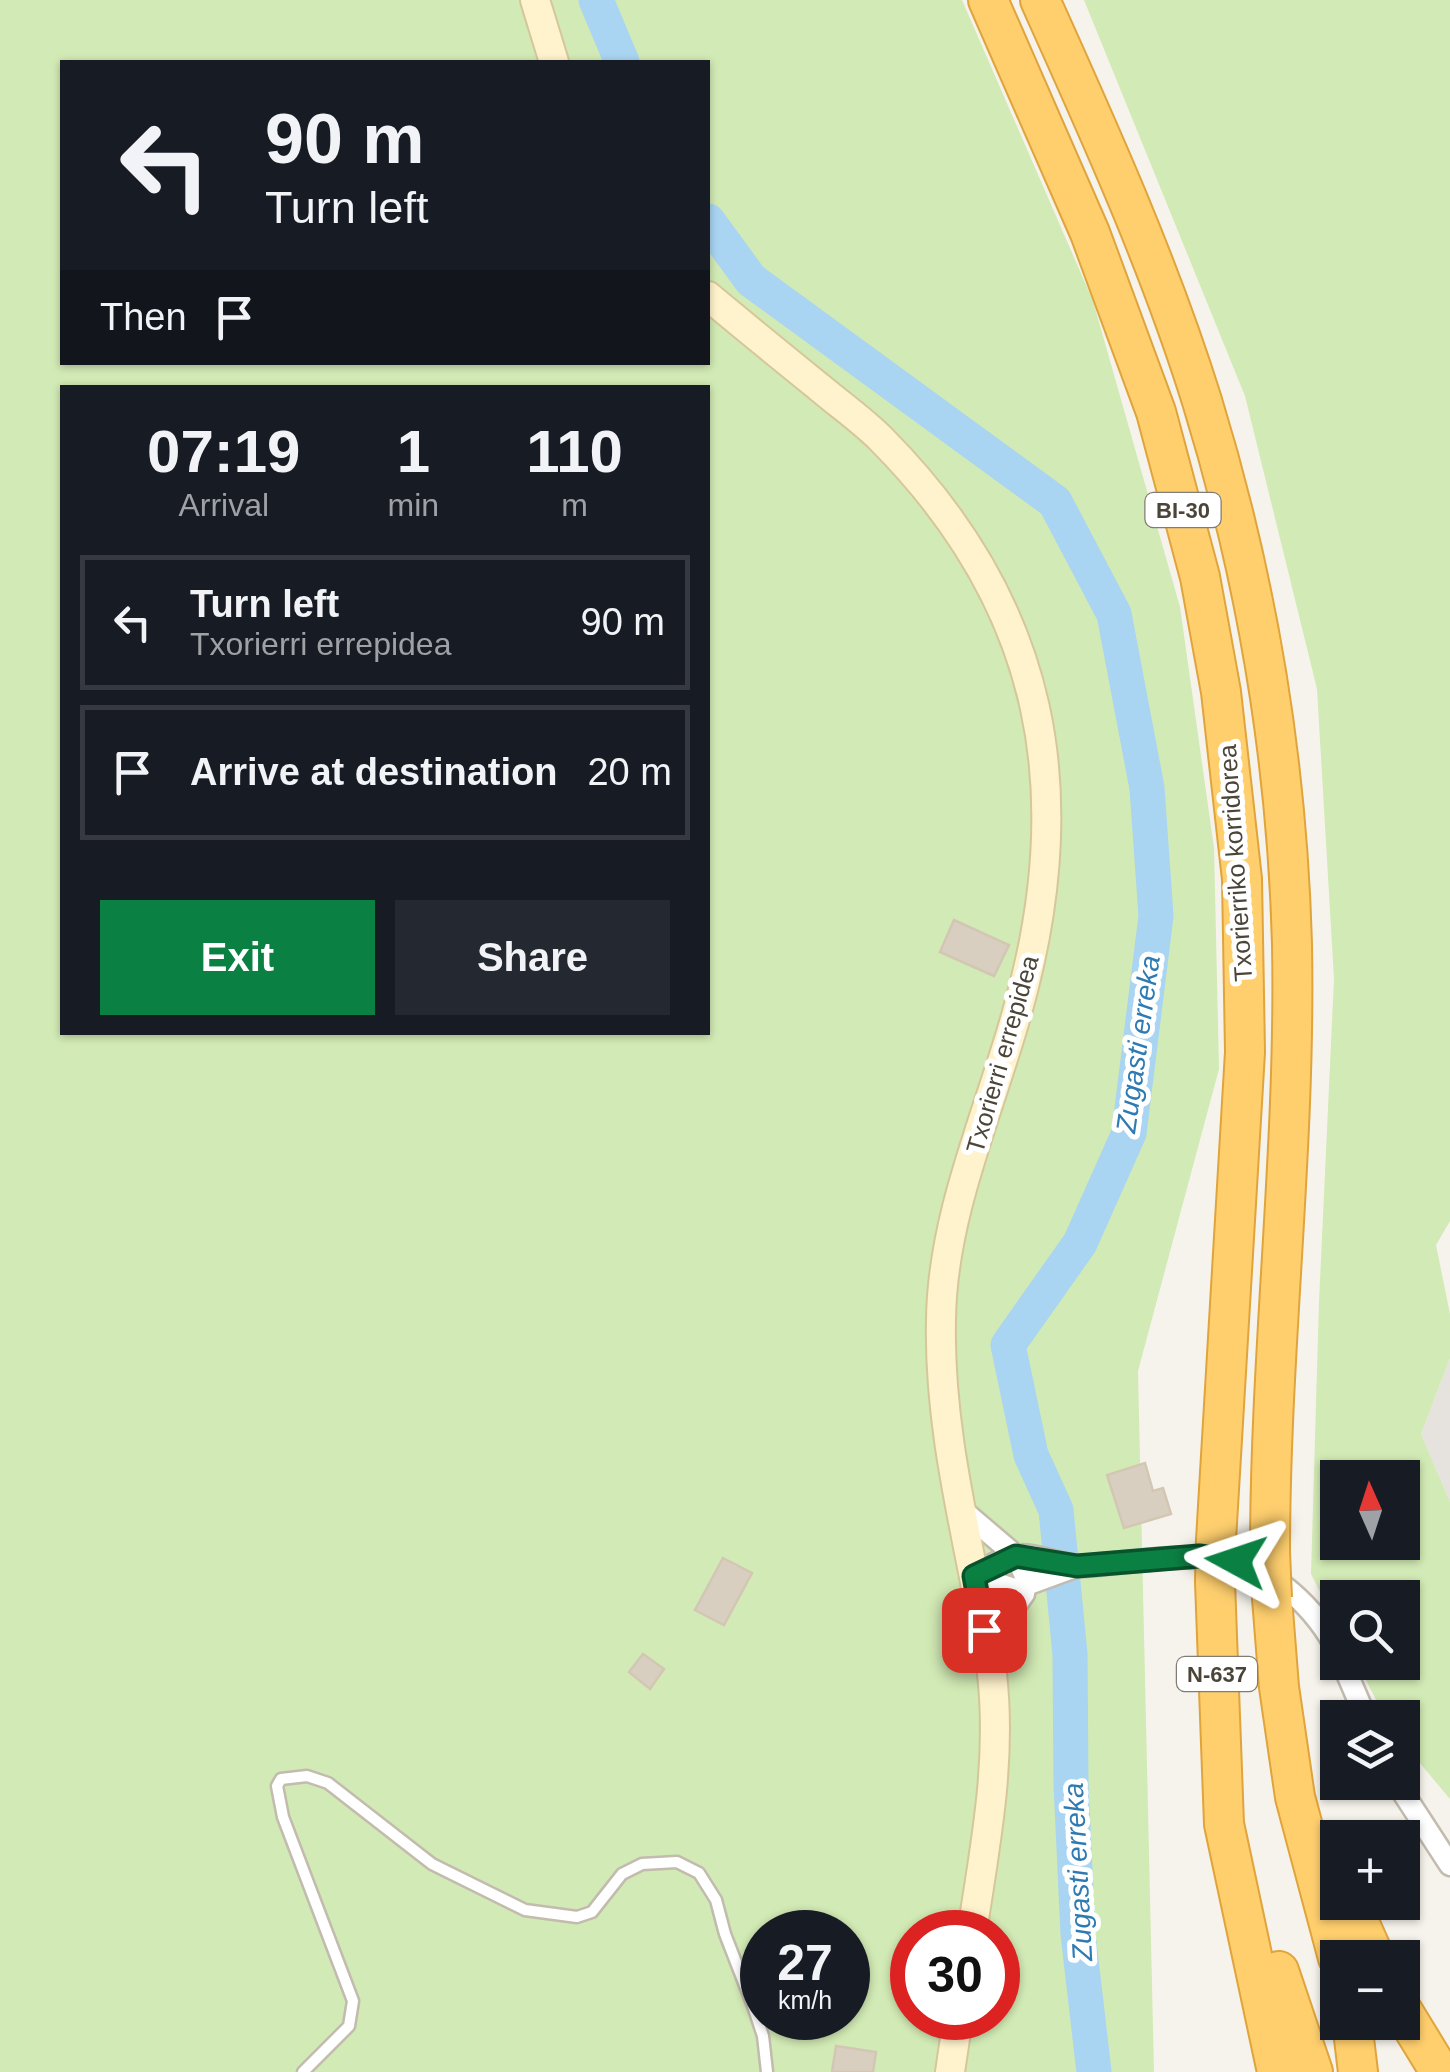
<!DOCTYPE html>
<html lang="en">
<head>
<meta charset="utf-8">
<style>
	:root { --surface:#171b24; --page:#242831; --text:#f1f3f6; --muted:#9ea1a6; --line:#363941; --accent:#0b8043 }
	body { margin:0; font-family:Arial,sans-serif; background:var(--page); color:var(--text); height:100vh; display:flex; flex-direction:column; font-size:38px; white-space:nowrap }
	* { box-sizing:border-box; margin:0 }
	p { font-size:32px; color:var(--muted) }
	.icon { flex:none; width:55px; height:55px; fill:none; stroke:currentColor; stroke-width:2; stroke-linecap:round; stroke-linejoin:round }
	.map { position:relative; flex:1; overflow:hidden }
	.details { position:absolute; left:60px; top:385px; width:650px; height:650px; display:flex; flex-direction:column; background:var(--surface); border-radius:0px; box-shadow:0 2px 8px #0004 }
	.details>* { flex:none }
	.banner { position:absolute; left:60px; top:60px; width:650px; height:305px; border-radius:0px; box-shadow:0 2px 8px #0004; background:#171b24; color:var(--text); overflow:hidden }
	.needle { width:65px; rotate:357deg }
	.fabs { position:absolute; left:1320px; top:1460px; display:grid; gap:20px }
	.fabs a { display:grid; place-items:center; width:100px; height:100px; border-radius:0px; background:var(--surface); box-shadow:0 2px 8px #0004; font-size:50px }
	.speed { position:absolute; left:740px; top:1910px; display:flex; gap:20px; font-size:50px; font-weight:700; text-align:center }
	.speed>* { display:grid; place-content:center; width:130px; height:130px; border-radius:50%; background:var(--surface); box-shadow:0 2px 8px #0004; line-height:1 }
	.speed small { font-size:25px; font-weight:400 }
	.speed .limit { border:15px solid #d22; background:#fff; color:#111 }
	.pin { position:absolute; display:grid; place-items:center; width:85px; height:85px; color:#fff; margin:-42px; border-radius:20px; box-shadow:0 5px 15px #0006 }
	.me { position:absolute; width:110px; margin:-55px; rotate:275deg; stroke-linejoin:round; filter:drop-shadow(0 0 8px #0008) }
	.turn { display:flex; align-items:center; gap:35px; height:210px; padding:0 40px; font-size:45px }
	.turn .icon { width:130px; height:130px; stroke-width:2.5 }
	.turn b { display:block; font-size:70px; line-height:85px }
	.then { display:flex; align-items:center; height:95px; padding:0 40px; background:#0003; gap:20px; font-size:38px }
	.eta { display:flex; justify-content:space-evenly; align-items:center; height:170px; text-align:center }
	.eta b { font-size:60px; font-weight:600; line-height:70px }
	.action { display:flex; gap:20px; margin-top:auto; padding:20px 40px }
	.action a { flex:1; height:115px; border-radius:0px; background:var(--accent); color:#fff; font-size:40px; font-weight:600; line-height:115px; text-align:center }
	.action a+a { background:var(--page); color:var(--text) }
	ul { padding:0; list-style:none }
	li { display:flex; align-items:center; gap:30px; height:135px; margin:0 20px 15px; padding:0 20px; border:5px solid var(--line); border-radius:0px }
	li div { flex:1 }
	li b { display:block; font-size:38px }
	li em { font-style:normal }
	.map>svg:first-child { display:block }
	.industrial { fill:#e6e2dd }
	.green { fill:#d2eab5; fill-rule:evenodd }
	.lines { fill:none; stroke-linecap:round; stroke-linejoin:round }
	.river { stroke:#a9d4f2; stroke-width:35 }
	.building { fill:#d8cfc1; stroke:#d3c7b4; stroke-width:2.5 }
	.service-casing { stroke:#c2bbae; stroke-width:15 }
	.minor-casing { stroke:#c2bbae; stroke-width:25 }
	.secondary-casing { stroke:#d6c79b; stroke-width:32 }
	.motorway-casing { stroke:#e0a43c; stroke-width:42 }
	.service { stroke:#fff; stroke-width:10 }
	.minor { stroke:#fff; stroke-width:20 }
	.secondary { stroke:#fff3cd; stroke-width:28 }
	.motorway { stroke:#ffcf6e; stroke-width:38 }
	.motorway-bridge-casing { stroke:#e0a43c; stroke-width:42; stroke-linecap:butt }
	.motorway-bridge { stroke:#ffcf6e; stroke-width:38 }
	.route-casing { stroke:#07532c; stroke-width:25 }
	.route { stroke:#0b8043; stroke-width:18 }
	.labels { text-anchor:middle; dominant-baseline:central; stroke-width:10; stroke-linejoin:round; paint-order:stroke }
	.shield { fill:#fff; stroke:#817c74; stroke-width:2.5 }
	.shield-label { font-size:22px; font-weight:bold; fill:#4b4439 }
	.street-label { font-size:25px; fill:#4b4439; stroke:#fff }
	.water-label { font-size:28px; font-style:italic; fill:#2e7ab2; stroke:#fff }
</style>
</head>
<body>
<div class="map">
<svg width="1450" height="2072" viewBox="0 0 1450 2072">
	<rect width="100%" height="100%" fill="#f6f3ec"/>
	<path class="industrial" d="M1450,1358V1502L1421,1434Z"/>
	<path class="green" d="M0,0H962L1093,301L1180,607L1214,848L1219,1069L1138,1371L1154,2072H0ZM62,62H708V362H62ZM62,388H708V1032H62ZM762,1932H848V2018H762ZM912,1932H998V2018H912Z
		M1084,0H1450V1221L1436,1245L1450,1314V1358L1421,1434L1450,1502V1799L1403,1743L1402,1718L1385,1717L1357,1663L1402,1662V1598H1338L1337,1626L1311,1574L1319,1302L1334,979L1317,689L1245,396ZM1338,1478H1402V1542H1338Z"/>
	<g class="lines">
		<path class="river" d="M596,0L622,62
			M708,221L751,280L1055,502L1114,614L1147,788L1156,916L1129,1133L1080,1243L1008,1345L1031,1455L1056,1510L1070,1654L1071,1784L1078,1934L1094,2072"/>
	</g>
	<path class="building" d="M954,920L1009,945L994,976L940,952Z
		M1145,1463L1153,1491L1163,1488L1171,1514L1124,1528L1107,1475Z
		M723,1558L752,1573L724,1625L695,1610Z
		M643,1654L664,1669L650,1689L629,1672Z
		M836,2046L876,2052L873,2072H832Z"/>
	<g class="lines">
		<g class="service-casing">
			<path id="service" d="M303,2072L349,2026L353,2001L283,1817L277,1786L281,1779L307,1776L328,1783L432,1864L525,1910L577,1917L592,1912L622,1874L642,1864L677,1862L699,1873L716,1900L725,1934L753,2006L763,2036L767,2072"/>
		</g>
		<g class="minor-casing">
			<path id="minor" d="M961,1509L1016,1556L1026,1578L1024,1594L1011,1612L990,1657
				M973,1576C986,1569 1000,1558 1015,1556C1037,1552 1061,1567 1084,1566C1156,1561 1231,1540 1291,1592C1311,1609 1326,1628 1338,1652
				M973,1576L1015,1589L1075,1567
				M1342,1662L1366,1718
				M1396,1782L1450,1865"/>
		</g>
		<g class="secondary-casing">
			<path id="secondary" d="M535,0L554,62
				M708,296C745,327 782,357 819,387C839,404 862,420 881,439C1047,606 1080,794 1016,1016C988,1115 942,1216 941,1320C939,1408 957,1492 974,1577C980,1610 989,1642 992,1674C1002,1762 985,1846 972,1932
				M950,2072L958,2018"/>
		</g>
		<g class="motorway-casing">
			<path id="motorway" d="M988,0L1090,233L1156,412L1200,577L1221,692L1242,879L1245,1052L1216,1540
				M1040,0C1099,131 1159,263 1202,401C1256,576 1287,760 1292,944C1296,1147 1270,1349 1270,1552
				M1215,1582L1224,1824L1277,2072
				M1272,1598L1279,1687L1295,1797L1338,1958
				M1350,1902L1375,1958
				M1279,1971L1313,2072
				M1402,2010L1440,2072
				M1352,2022L1358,2072"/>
		</g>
		<use href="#service" class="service"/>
		<use href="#minor" class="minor"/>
		<use href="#secondary" class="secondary"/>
		<use href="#motorway" class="motorway"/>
		<g class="motorway-bridge-casing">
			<path id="motorway-bridge" d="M1270,1552L1272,1598
				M1215,1582L1216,1540"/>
		</g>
		<use href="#motorway-bridge" class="motorway-bridge"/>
	</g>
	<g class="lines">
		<g class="route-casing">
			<path id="route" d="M984,1630L974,1576L1016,1556L1077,1566L1199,1556L1236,1561"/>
		</g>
		<use href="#route" class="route"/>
	</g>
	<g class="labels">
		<g class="shield">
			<rect x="1145.5" y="493" width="75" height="34" rx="8"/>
			<rect x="1177" y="1657" width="80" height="34" rx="8"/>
		</g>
		<g class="shield-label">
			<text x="1183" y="510">BI-30</text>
			<text x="1217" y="1674">N-637</text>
		</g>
		<g class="street-label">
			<text transform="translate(1235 863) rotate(-94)">Txorierriko korridorea</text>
			<text transform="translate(1002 1054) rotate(-74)">Txorierri errepidea</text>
		</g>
		<g class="water-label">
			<text transform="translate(1138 1044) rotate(-82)">Zugasti erreka</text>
			<text transform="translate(1078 1872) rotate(-93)">Zugasti erreka</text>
		</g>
	</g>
</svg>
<div class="fabs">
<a><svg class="needle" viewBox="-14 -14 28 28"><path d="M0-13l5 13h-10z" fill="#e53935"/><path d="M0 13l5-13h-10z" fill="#9ea1a6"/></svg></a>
<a><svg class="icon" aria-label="search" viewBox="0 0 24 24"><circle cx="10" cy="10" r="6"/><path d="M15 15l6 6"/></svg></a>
<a><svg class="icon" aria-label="layers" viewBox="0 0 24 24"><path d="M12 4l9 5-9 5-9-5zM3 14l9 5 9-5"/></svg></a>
<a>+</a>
<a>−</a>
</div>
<div class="speed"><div>27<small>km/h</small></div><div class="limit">30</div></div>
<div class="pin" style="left:984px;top:1630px;background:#d93025"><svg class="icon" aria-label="arrive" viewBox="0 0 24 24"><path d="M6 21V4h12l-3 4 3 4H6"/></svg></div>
<svg class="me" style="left:1236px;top:1561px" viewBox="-20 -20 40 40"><path d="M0-17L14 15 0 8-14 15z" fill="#0b8043" stroke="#fff" stroke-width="4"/></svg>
<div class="banner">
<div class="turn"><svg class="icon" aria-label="left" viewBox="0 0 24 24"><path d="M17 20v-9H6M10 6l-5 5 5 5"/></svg><div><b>90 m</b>Turn left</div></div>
<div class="then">Then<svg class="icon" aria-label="arrive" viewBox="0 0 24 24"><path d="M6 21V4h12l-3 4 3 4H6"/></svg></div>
</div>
<section class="details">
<div class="eta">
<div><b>07:19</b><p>Arrival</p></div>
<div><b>1</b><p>min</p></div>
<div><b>110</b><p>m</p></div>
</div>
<ul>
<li><svg class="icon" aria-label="left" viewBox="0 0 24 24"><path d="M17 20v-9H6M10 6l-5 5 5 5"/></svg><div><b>Turn left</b><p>Txorierri errepidea</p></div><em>90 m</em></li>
<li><svg class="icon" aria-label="arrive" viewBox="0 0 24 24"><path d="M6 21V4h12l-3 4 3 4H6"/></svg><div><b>Arrive at destination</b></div><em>20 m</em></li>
</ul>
<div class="action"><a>Exit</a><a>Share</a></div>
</section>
</div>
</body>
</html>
